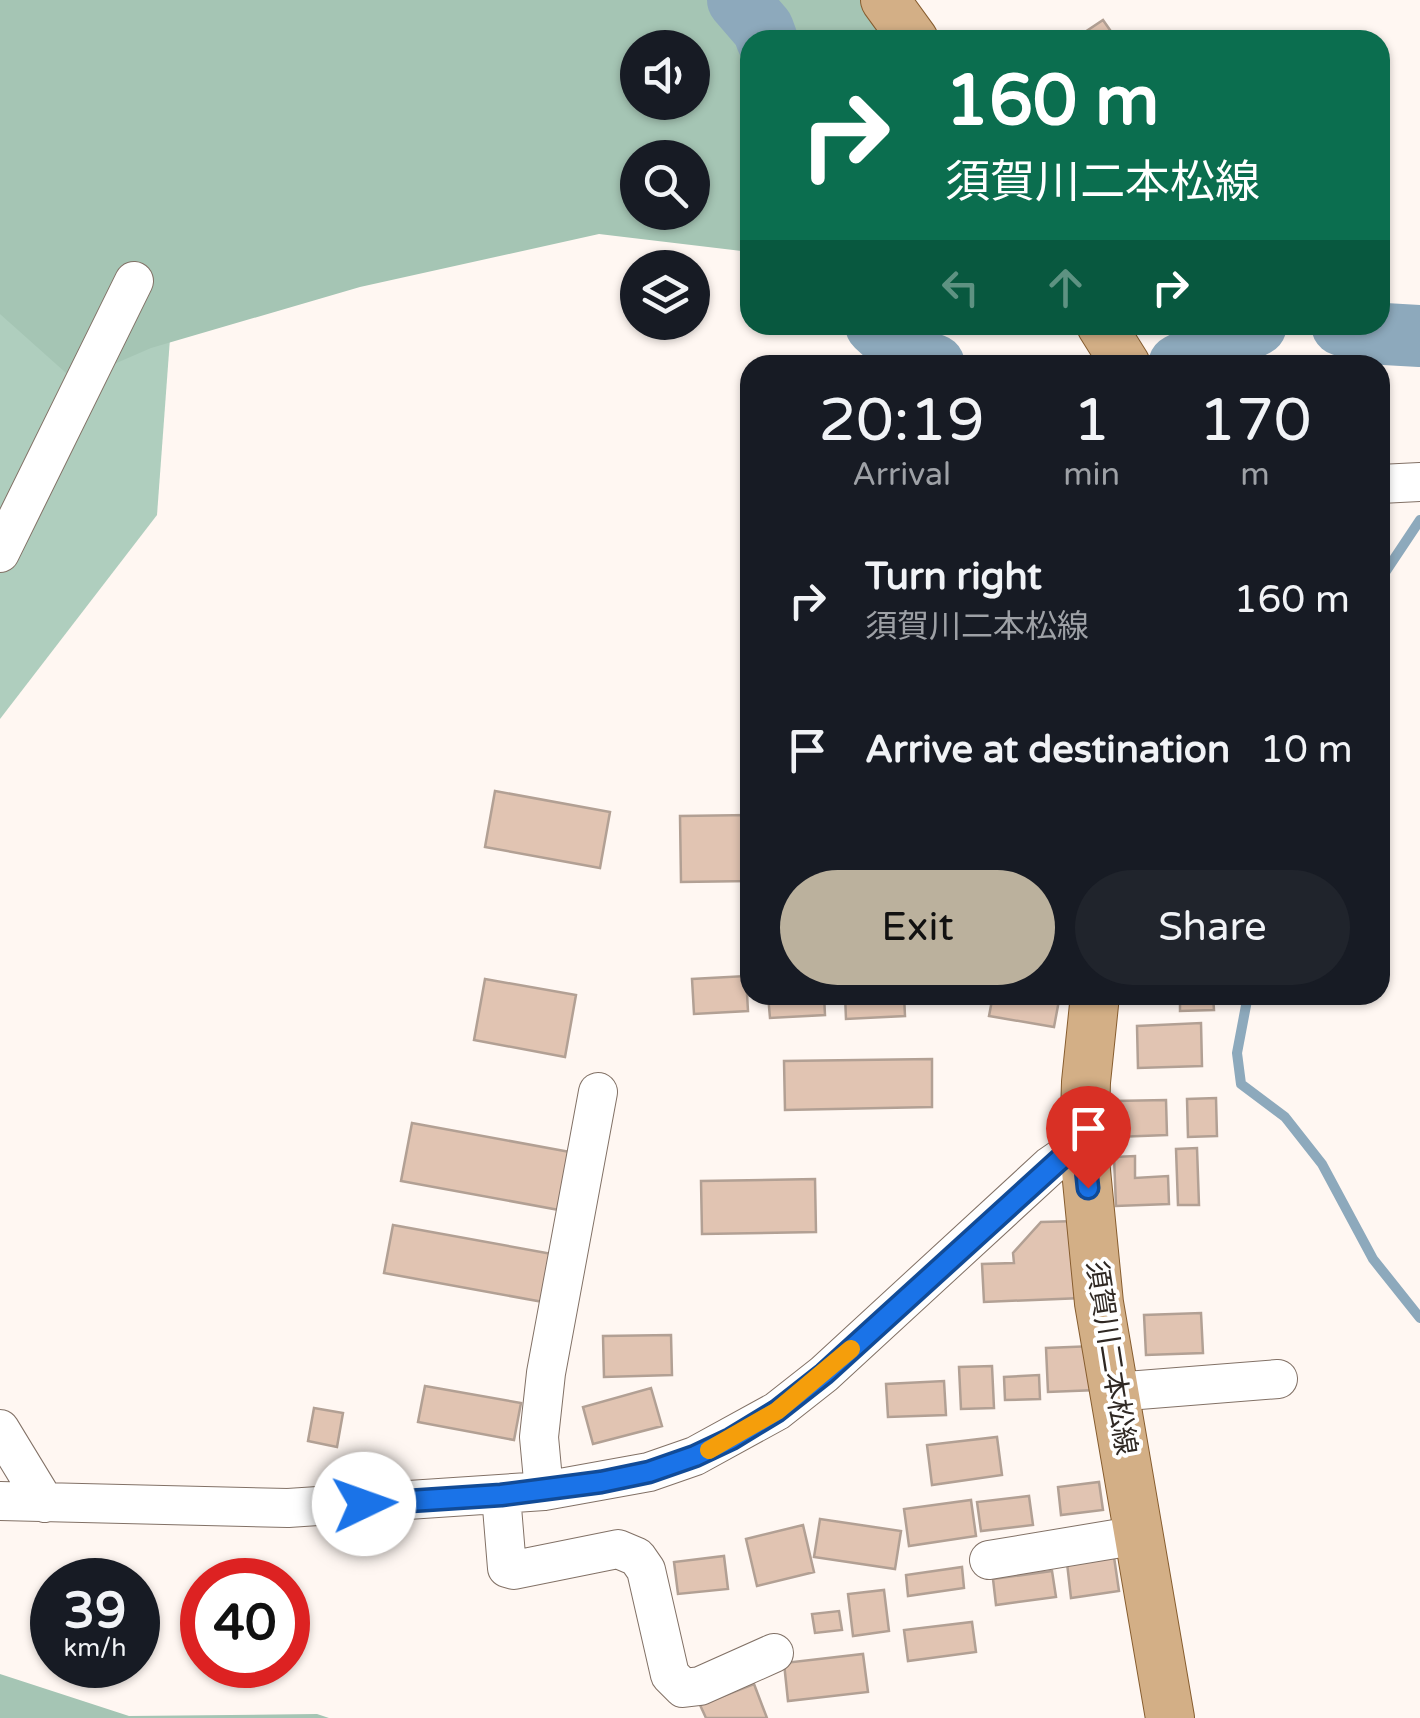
<!DOCTYPE html>
<html lang="en">
<head>
<meta charset="utf-8">
<style>
	:root { --surface:#171b24; --page:#20242c; --text:#f1f3f6; --muted:#9ea1a6; --accent:#bbb19d }
	body { margin:0; font-family:"Varela Round","Noto Sans JP",sans-serif; background:var(--page); color:var(--text); height:100vh; display:flex; flex-direction:column; font-size:38px; white-space:nowrap }
	* { box-sizing:border-box; margin:0 }
	p { font-size:32px; color:var(--muted) }
	.icon { flex:none; width:55px; height:55px; fill:none; stroke:currentColor; stroke-width:2; stroke-linecap:round; stroke-linejoin:round }
	.map { position:relative; flex:1; overflow:hidden }
	.side { position:absolute; left:740px; top:355px; width:650px; height:650px; display:flex; flex-direction:column; background:var(--surface); border-radius:30px; box-shadow:0 2px 8px #0004 }
	.side>* { flex:none }
	.top-card { position:absolute; left:740px; top:30px; width:650px; height:305px; border-radius:30px; box-shadow:0 2px 8px #0004; background:#0b6e4f; color:#fff; overflow:hidden }
	.buttons { position:absolute; left:620px; top:30px; display:grid; gap:20px }
	.buttons a { display:grid; place-items:center; width:90px; height:90px; border-radius:50%; background:var(--surface); box-shadow:0 2px 8px #0004; font-size:50px }
	.speed { position:absolute; left:30px; top:1558px; display:flex; gap:20px; font-size:50px; font-weight:700; text-align:center }
	.speed>* { display:grid; place-content:center; width:130px; height:130px; border-radius:50%; background:var(--surface); box-shadow:0 2px 8px #0004; line-height:1 }
	.speed small { font-size:25px; font-weight:400 }
	.speed .limit { border:15px solid #d22; background:#fff; color:#111 }
	.pin { position:absolute; display:grid; place-items:center; width:85px; height:85px; color:#fff; margin:-102px -42px; border-radius:50% 50% 50% 0; rotate:-45deg; box-shadow:0 0 10px #0007 }
	.pin .icon { rotate:45deg }
	.me { position:absolute; width:110px; margin:-55px; rotate:87deg; stroke-linejoin:round; filter:drop-shadow(0 0 8px #0008) }
	.turn { display:flex; align-items:center; gap:35px; height:210px; padding:0 40px; font-size:45px }
	.turn .icon { width:130px; height:130px; stroke-width:2.5 }
	.turn b { display:block; font-size:70px; line-height:85px }
	.lanes { display:flex; align-items:center; height:95px; padding:0 40px; background:#0003; justify-content:center; gap:50px; direction:ltr }
	.lanes .off { opacity:.35 }
	.eta { display:flex; justify-content:space-evenly; align-items:center; height:170px; text-align:center }
	.eta b { font-size:60px; font-weight:600; line-height:70px }
	.primary-button { display:flex; gap:20px; margin-top:auto; padding:20px 40px }
	.primary-button a { flex:1; height:115px; border-radius:60px; background:var(--accent); color:#111; font-size:40px; font-weight:600; line-height:115px; text-align:center }
	.primary-button a+a { background:var(--page); color:var(--text) }
	ul { padding:0; list-style:none }
	li { display:flex; align-items:center; gap:30px; height:150px; padding:0 40px }
	li div { flex:1 }
	li b { display:block; font-size:38px }
	li em { font-style:normal }
	.map>svg:first-child { display:block }
	.green { fill:#afcebe }
	.forest { fill:#a5c5b4; fill-rule:evenodd }
	.lines { fill:none; stroke-linecap:round; stroke-linejoin:round }
	.stream { stroke:#8da9bc; stroke-width:10 }
	.river { stroke:#8da9bc; stroke-width:62 }
	.building { fill:#e1c4b2; stroke:#b2a094; stroke-width:2.5 }
	.minor-casing { stroke:#827166; stroke-width:40 }
	.major-casing { stroke:#875d2f; stroke-width:50 }
	.minor { stroke:#fff; stroke-width:38 }
	.major { stroke:#d3af86; stroke-width:48 }
	.route-casing { stroke:#114b97; stroke-width:25 }
	.route { stroke:#1a73e8; stroke-width:18 }
	.slow { stroke:#f59e0b; stroke-width:18 }
	.labels { text-anchor:middle; dominant-baseline:central; stroke-width:8; stroke-linejoin:round; paint-order:stroke }
	.street-label { font-size:28px; fill:#2f2823; stroke:#fff }
</style>
</head>
<body>
<div class="map">
<svg width="1420" height="1718" viewBox="0 0 1420 1718">
	<rect width="100%" height="100%" fill="#fff7f2"/>
	<path class="green" d="M0,93L173,298L157,515L0,719Z"/>
	<path class="forest" d="M0,0H865L880,40H750V252L599,234L360,287L151,348L75,381L0,314ZM638,48H692V102H638ZM638,158H692V212H638Z
		M0,1674L129,1716L317,1714L329,1718H0Z"/>
	<g class="lines">
		<path class="stream" d="M1380,580L1420,520
			M1248,995L1237,1053L1241,1084L1285,1117L1322,1164L1373,1259L1420,1318"/>
		<path class="river" d="M738,0L763,29L767,40
			M876,325L911,357L934,365
			M1342,325L1367,333L1420,336
			M1179,365L1256,325"/>
	</g>
	<path class="building" d="M1103,20L1117,40H1073Z
		M495,791L610,812L600,868L485,847Z
		M750,815V881L681,882L680,816Z
		M746,976L748,1011L694,1014L692,979Z
		M485,979L576,995L565,1057L474,1040Z
		M768,995H824L825,1015L770,1018Z
		M845,995H904L905,1016L846,1019Z
		M993,995H1060L1054,1027L989,1016Z
		M1180,995H1213L1214,1010L1180,1011Z
		M1201,1023L1202,1066L1138,1068L1137,1026Z
		M932,1059V1107L785,1110L784,1061Z
		M1216,1098L1217,1136L1188,1137L1187,1099Z
		M1166,1100L1167,1135L1115,1137L1114,1101Z
		M412,1123L570,1152L559,1210L401,1181Z
		M1197,1148L1199,1205H1178L1176,1149Z
		M1135,1156V1178L1168,1176L1169,1204L1116,1206L1114,1157Z
		M815,1179L816,1232L702,1234L701,1181Z
		M1078,1221L1082,1298L984,1302L982,1264L1014,1263L1013,1253L1041,1222Z
		M393,1225L552,1254L543,1302L384,1273Z
		M1201,1313L1203,1353L1146,1355L1144,1315Z
		M671,1335L672,1375L604,1377L603,1336Z
		M1094,1346L1097,1390L1048,1392L1046,1348Z
		M992,1366L994,1408L961,1409L959,1367Z
		M1039,1375L1040,1399L1005,1400L1004,1377Z
		M944,1381L946,1415L888,1417L886,1384Z
		M425,1386L521,1403L514,1440L418,1422Z
		M651,1388L662,1426L593,1444L583,1407Z
		M314,1408L343,1413L337,1447L308,1441Z
		M997,1437L1002,1475L932,1485L927,1445Z
		M1099,1482L1103,1510L1061,1515L1058,1487Z
		M1029,1496L1033,1525L981,1531L977,1502Z
		M971,1500L976,1536L909,1546L904,1509Z
		M820,1519L901,1531L895,1569L814,1557Z
		M803,1525L814,1572L757,1586L746,1539Z
		M724,1556L728,1589L678,1594L674,1562Z
		M1114,1557L1119,1591L1071,1598L1067,1563Z
		M962,1567L964,1588L908,1596L906,1575Z
		M1052,1571L1056,1597L996,1605L993,1579Z
		M884,1590L889,1631L853,1636L848,1594Z
		M839,1611L842,1630L815,1633L812,1614Z
		M972,1622L976,1652L908,1661L904,1630Z
		M863,1654L868,1692L788,1701L784,1663Z
		M754,1684L767,1718H706L700,1705Z"/>
	<g class="lines">
		<g class="minor-casing">
			<path id="minor" d="M1380,484L1420,482
				M0,553L134,281
				M1114,1392L1278,1379
				M0,1429L45,1503
				M544,1491L539,1437L546,1373L598,1092
				M501,1495L507,1568L514,1570L618,1549L637,1557L646,1570L670,1675L683,1688L700,1686L774,1653
				M0,1501L288,1508L544,1491L649,1472L695,1456L777,1411L824,1374L1050,1166L1066,1155L1084,1150
				M989,1560L1139,1535"/>
		</g>
		<g class="major-casing">
			<path id="major" d="M885,0L914,40
				M1101,325L1126,365
				M1095,995L1086,1082L1084,1150L1099,1303L1170,1718"/>
		</g>
		<use href="#minor" class="minor"/>
		<use href="#major" class="major"/>
	</g>
	<g class="lines">
		<g class="route-casing">
			<path id="route" d="M364,1504L501,1495L601,1482L649,1472L695,1456L731,1439L777,1411L824,1374L1066,1154L1084,1150L1088,1188"/>
		</g>
		<use href="#route" class="route"/>
		<path class="slow" d="M709,1450L777,1411L851,1349"/>
	</g>
	<g class="labels">
		<g class="street-label">
			<text transform="translate(1111 1358) rotate(81)">須賀川二本松線</text>
		</g>
	</g>
</svg>
<div class="buttons">
<a><svg class="icon" aria-label="sound" viewBox="0 0 24 24"><path d="M4 9h4l5-4v14l-5-4H4zM17 9q2 3 0 6"/></svg></a>
<a><svg class="icon" aria-label="search" viewBox="0 0 24 24"><circle cx="10" cy="10" r="6"/><path d="M15 15l6 6"/></svg></a>
<a><svg class="icon" aria-label="layers" viewBox="0 0 24 24"><path d="M12 4l9 5-9 5-9-5zM3 14l9 5 9-5"/></svg></a>
</div>
<div class="speed"><div>39<small>km/h</small></div><div class="limit">40</div></div>
<div class="pin" style="left:1088px;top:1188px;background:#d93025"><svg class="icon" aria-label="arrive" viewBox="0 0 24 24"><path d="M6 21V4h12l-3 4 3 4H6"/></svg></div>
<svg class="me" style="left:364px;top:1504px" viewBox="-20 -20 40 40"><circle r="19" fill="#fff"/><path d="M0-13L10 11 0 6-10 11z" fill="#1a73e8"/></svg>
<div class="top-card">
<div class="turn"><svg class="icon" aria-label="right" viewBox="0 0 24 24"><path d="M7 20v-9h11M14 6l5 5-5 5"/></svg><div><b>160 m</b>須賀川二本松線</div></div>
<div class="lanes"><svg class="icon off" aria-label="left" viewBox="0 0 24 24"><path d="M17 20v-9H6M10 6l-5 5 5 5"/></svg><svg class="icon off" aria-label="ahead" viewBox="0 0 24 24"><path d="M12 20V5M6 11l6-6 6 6"/></svg><svg class="icon" aria-label="right" viewBox="0 0 24 24"><path d="M7 20v-9h11M14 6l5 5-5 5"/></svg></div>
</div>
<section class="side">
<div class="eta">
<div><b>20:19</b><p>Arrival</p></div>
<div><b>1</b><p>min</p></div>
<div><b>170</b><p>m</p></div>
</div>
<ul>
<li><svg class="icon" aria-label="right" viewBox="0 0 24 24"><path d="M7 20v-9h11M14 6l5 5-5 5"/></svg><div><b>Turn right</b><p>須賀川二本松線</p></div><em>160 m</em></li>
<li><svg class="icon" aria-label="arrive" viewBox="0 0 24 24"><path d="M6 21V4h12l-3 4 3 4H6"/></svg><div><b>Arrive at destination</b></div><em>10 m</em></li>
</ul>
<div class="primary-button"><a>Exit</a><a>Share</a></div>
</section>
</div>
</body>
</html>
